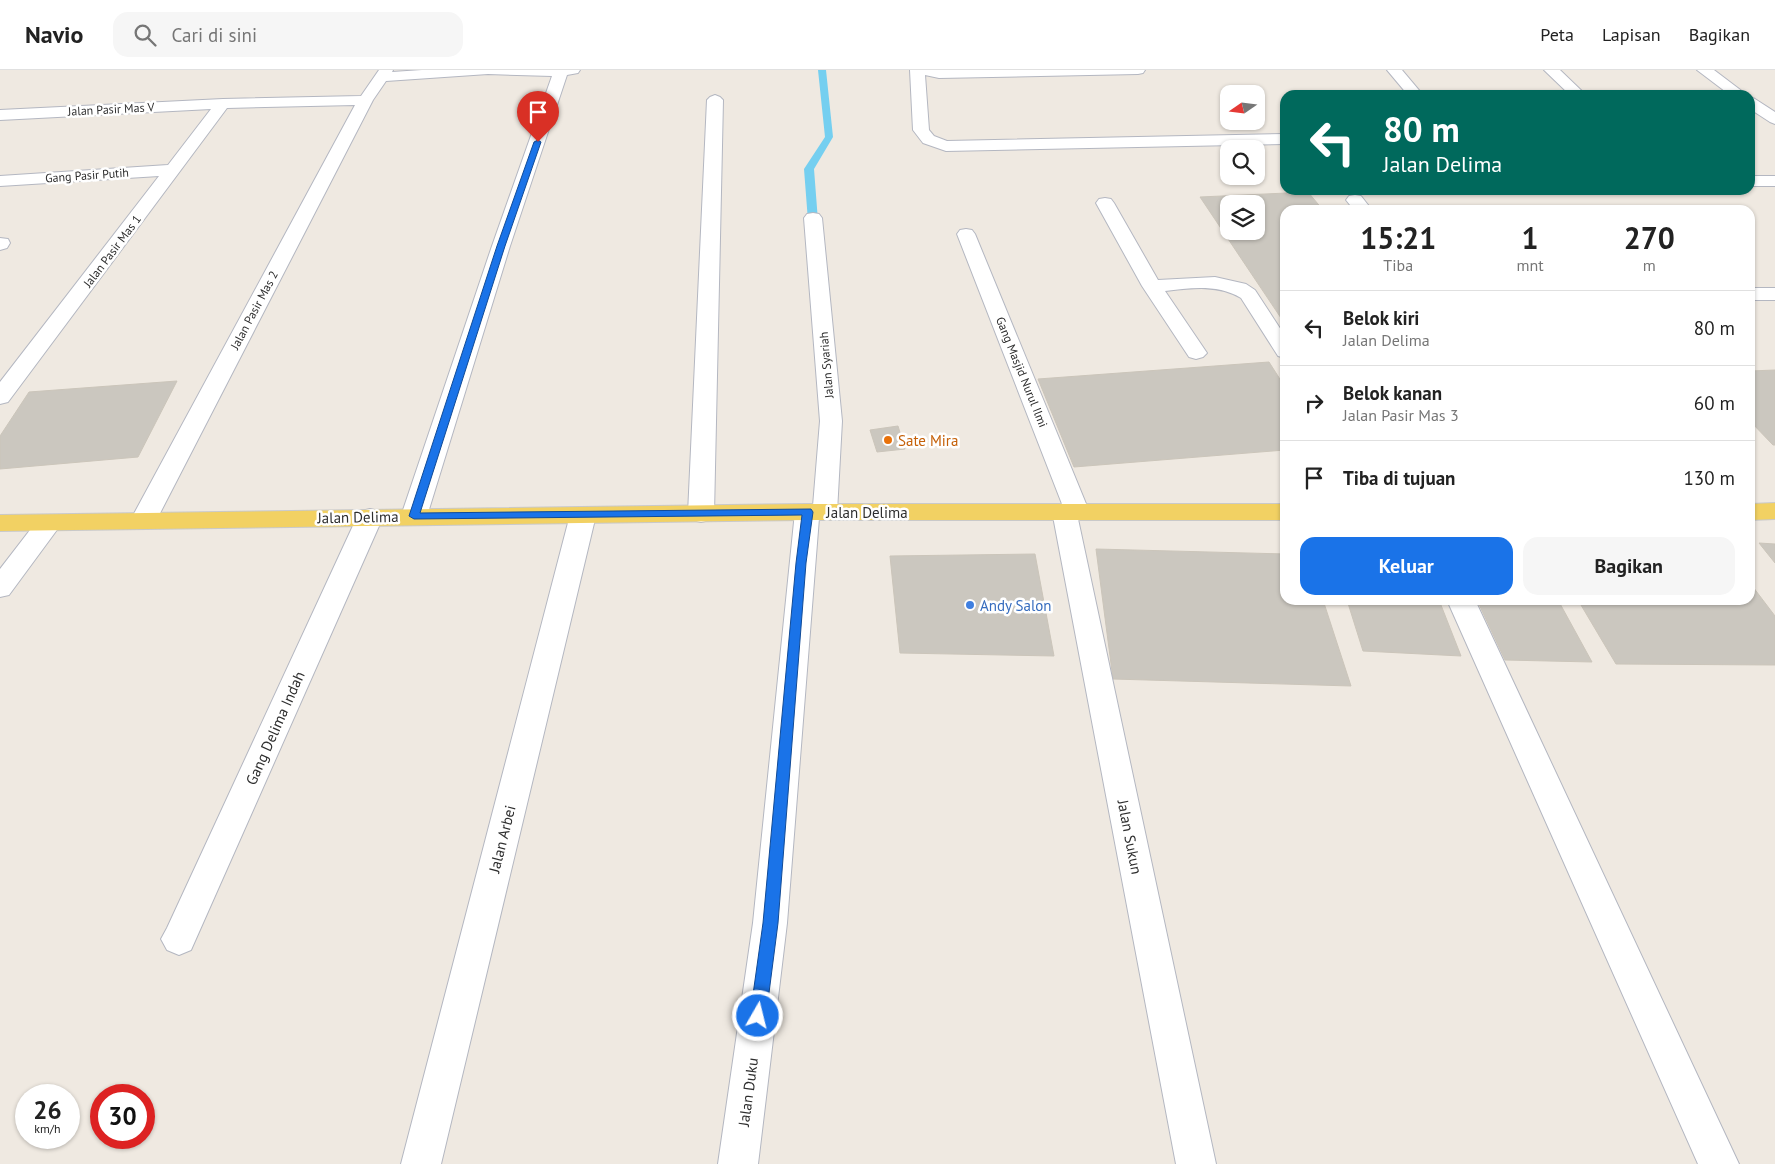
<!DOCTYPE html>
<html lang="id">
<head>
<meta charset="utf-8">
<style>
	:root { --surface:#fff; --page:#f6f6f6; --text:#222; --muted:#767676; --line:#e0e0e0; --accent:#1a73e8 }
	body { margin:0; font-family:"PT Sans",sans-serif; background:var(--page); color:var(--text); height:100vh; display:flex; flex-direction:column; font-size:19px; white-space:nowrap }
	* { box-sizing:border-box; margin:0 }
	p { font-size:16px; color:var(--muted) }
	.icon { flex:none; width:28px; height:28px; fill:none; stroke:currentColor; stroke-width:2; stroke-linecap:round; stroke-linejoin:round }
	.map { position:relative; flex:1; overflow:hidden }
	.details { position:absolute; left:1280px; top:135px; width:475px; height:400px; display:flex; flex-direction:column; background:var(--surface); border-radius:15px; box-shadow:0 1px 4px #0004 }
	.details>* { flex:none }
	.guide { position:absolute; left:1280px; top:20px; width:475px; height:105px; border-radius:15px; box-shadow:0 1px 4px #0004; background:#00695c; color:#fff; overflow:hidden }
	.needle { width:32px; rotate:256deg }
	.buttons { position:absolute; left:1220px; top:15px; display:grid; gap:10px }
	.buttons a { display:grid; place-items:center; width:45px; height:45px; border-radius:10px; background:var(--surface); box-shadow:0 1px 4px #0004; font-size:25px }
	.speed { position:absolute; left:15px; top:1014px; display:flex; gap:10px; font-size:25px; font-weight:700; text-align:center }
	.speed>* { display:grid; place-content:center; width:65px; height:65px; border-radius:50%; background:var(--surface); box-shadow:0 1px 4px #0004; line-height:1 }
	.speed small { font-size:12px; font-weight:400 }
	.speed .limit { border:8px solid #d22; background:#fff; color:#111 }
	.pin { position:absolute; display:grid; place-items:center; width:42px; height:42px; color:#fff; margin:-51px -21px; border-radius:50% 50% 50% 0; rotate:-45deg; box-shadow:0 0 5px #0007 }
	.pin .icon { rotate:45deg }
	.me { position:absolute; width:55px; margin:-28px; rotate:8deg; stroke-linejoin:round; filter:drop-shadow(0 0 4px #0008) }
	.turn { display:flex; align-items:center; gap:18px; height:105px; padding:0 20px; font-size:22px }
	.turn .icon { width:65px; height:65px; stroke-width:2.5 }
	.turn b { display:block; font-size:35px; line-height:42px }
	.eta { display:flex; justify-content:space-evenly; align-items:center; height:85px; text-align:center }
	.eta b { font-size:30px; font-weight:600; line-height:35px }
	.action { display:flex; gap:10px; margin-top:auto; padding:10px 20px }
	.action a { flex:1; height:58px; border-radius:15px; background:var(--accent); color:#fff; font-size:20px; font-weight:600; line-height:58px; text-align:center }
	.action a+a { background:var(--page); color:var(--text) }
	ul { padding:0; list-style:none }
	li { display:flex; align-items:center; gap:15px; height:75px; padding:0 20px; border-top:1px solid var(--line) }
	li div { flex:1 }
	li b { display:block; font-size:19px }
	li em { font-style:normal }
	header { display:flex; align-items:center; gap:30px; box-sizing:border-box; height:70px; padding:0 25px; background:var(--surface); border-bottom:1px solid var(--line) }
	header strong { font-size:24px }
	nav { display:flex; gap:28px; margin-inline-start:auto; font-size:18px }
	.search { width:350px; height:45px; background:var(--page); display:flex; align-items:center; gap:12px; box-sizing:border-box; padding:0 18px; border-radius:15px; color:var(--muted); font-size:19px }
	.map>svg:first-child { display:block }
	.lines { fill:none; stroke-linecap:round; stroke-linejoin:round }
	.stream { fill:#75cff0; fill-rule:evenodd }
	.building { fill:#cbc7bf; stroke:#cbc5ba; fill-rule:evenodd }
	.minor-casing { stroke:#b4b7c1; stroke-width:2 }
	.major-casing { stroke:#c9c9c9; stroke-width:2 }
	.minor { fill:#fff; fill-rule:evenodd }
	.major { fill:#f2d163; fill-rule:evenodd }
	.route { fill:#1a73e8; stroke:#114b97 }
	.food-dot { fill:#e8710a; stroke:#fff; stroke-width:2 }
	.shop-dot { fill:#3f7fe0; stroke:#fff; stroke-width:2 }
	.labels { text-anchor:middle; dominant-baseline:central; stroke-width:5; stroke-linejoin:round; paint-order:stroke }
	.far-street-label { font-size:12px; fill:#2e2e2e; stroke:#fff }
	.food-label { font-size:15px; fill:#c56008; stroke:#fff; text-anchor:start }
	.street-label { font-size:15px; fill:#2e2e2e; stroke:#fff }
	.shop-label { font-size:15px; fill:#366cbe; stroke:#fff; text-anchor:start }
</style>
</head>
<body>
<header>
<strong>Navio</strong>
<div class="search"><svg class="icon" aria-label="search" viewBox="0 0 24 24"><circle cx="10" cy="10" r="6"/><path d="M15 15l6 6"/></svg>Cari di sini</div>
<nav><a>Peta</a><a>Lapisan</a><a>Bagikan</a></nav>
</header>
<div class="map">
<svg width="1775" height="1094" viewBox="0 0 1775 1094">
	<rect width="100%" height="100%" fill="#efe9e1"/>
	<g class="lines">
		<path class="stream" d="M818,0H826L833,67L814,99L819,164L814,167L809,164L804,99L825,67Z"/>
	</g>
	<path class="building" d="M1308,122L1323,140H1285V254L1200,127ZM1229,134H1256V161H1229Z
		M1269,292L1285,317V380L1074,397L1038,309Z
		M1775,300V375H1773L1750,351V301Z
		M177,311L138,387L0,399V366L29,322Z
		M898,356L905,379L877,382L870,360Z
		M1759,473L1775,474V493Z
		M1096,479L1285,484V530H1323L1351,616L1113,609Z
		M1035,484L1054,586L900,583L890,486Z
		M1750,513L1775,546V595L1616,594L1578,530H1750Z
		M1347,530H1439L1461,586L1363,581Z
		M1477,530H1558L1592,592L1505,590Z"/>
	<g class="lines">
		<g class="minor-casing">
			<path id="minor" d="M379,0H393L392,2L422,0H580L578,3L567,5L510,176L427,446L423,452L414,454L405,452L401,446L492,176L552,6L488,4L386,11L373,30L156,451L152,457L143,459L134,457L130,451L355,35L227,38L8,332L0,334V312L159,106L0,116V106L168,95L211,39L0,50V40L223,29L361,26Z
				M910,0H1145L1143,3L1138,4L939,8L925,5L929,60L934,66L947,71L1285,64V74L946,81L923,73L913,60Z
				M1387,0H1402L1423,25H1408Z
				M1544,0H1560L1586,25H1570Z
				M1697,0H1714L1747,25H1730Z
				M715,25L720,27L723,30L714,444L710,450L701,452L692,450L688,444L707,30L710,27Z
				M1750,27L1755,29L1775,42V54L1770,52L1750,39Z
				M1750,106H1775V116H1750Z
				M1355,125L1361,126L1372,140H1354L1346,130L1349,126Z
				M1105,128L1111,129L1114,133L1158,210L1215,207L1246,214L1255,220L1285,266V288L1278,286L1241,228C1218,214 1190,218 1165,221L1207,283L1203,287L1196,289L1189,287L1142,216L1096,133L1099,129Z
				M813,143L819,144L822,148L842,351L837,442L834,448L825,450L819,448L787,853L758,1094H718L753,853L795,442L798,436L807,434L813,436L820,351L804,148L807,144Z
				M966,159L972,160L975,164L1089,441L1086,447L1078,449L1216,1094H1176L1052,441L1055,435L1062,434L957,164L960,160Z
				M0,168L8,169L10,173L7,178L0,180Z
				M1750,218H1775V230H1750Z
				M583,437L592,439L596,445L441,1094H401L570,445L574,439Z
				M370,439L379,441L383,447L191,880L179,885L167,880L161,869L167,858L357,447L361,441Z
				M49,445L58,447L62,453L9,525L0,527V499L40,447Z
				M1447,530H1475L1739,1094H1698Z"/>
		</g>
		<g class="major-casing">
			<path id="major" d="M1775,433V449L1750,450V434Z
				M807,434H1285V450H807L0,461V445Z"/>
		</g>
		<use href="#minor" class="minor"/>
		<use href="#major" class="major"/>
	</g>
	<path class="route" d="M538,70L541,72L505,176L420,443L811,439L813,442L806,493L778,853L766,946L763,951L758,953L753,951L750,946L763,853L796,493L802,445L414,449L409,446L497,176L534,72Z"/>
	<circle class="food-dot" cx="888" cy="370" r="5"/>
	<circle class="shop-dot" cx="970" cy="535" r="5"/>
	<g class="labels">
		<g class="far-street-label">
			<text transform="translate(111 39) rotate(-3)">Jalan Pasir Mas V</text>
			<text transform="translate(87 105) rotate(-4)">Gang Pasir Putih</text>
			<text transform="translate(112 181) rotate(-53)">Jalan Pasir Mas 1</text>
			<text transform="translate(254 240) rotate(-62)">Jalan Pasir Mas 2</text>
			<text transform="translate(826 295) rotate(-95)">Jalan Syariah</text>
			<text transform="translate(1022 302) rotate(68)">Gang Masjid Nurul Ilmi</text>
		</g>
		<g class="food-label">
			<text x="898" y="370">Sate Mira</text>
		</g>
		<g class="street-label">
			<text x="867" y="442">Jalan Delima</text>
			<text transform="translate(358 447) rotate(-1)">Jalan Delima</text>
			<text transform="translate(275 658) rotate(-66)">Gang Delima Indah</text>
			<text transform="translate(1130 767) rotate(79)">Jalan Sukun</text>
			<text transform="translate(502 769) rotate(-76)">Jalan Arbei</text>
			<text transform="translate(748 1022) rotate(-82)">Jalan Duku</text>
		</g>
		<g class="shop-label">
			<text x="980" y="535">Andy Salon</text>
		</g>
	</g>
</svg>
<div class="buttons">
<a><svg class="needle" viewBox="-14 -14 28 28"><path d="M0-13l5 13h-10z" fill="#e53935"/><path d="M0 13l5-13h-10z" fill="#767676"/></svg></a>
<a><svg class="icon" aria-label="search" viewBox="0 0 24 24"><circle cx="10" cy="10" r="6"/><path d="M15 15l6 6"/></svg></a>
<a><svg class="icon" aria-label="layers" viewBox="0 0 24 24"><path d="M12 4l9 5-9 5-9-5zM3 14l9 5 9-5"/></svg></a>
</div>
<div class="speed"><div>26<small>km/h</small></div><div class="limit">30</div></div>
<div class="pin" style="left:538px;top:72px;background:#d93025"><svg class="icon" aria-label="arrive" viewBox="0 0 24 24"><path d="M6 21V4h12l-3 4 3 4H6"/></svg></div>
<svg class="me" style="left:758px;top:946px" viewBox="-20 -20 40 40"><circle r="17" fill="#1a73e8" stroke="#fff" stroke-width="3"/><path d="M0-11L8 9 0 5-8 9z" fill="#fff"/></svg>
<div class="guide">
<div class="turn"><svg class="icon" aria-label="left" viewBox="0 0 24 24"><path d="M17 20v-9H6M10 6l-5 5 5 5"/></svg><div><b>80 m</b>Jalan Delima</div></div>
</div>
<section class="details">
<div class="eta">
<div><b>15:21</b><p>Tiba</p></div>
<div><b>1</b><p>mnt</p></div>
<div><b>270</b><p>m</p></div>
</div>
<ul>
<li><svg class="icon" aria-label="left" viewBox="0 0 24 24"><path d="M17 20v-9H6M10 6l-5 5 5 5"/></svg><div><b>Belok kiri</b><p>Jalan Delima</p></div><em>80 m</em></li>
<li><svg class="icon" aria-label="right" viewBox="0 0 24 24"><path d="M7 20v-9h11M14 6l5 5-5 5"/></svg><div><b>Belok kanan</b><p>Jalan Pasir Mas 3</p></div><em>60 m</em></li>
<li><svg class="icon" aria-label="arrive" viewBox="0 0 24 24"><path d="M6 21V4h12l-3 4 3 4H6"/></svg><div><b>Tiba di tujuan</b></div><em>130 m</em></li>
</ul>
<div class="action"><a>Keluar</a><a>Bagikan</a></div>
</section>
</div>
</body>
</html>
